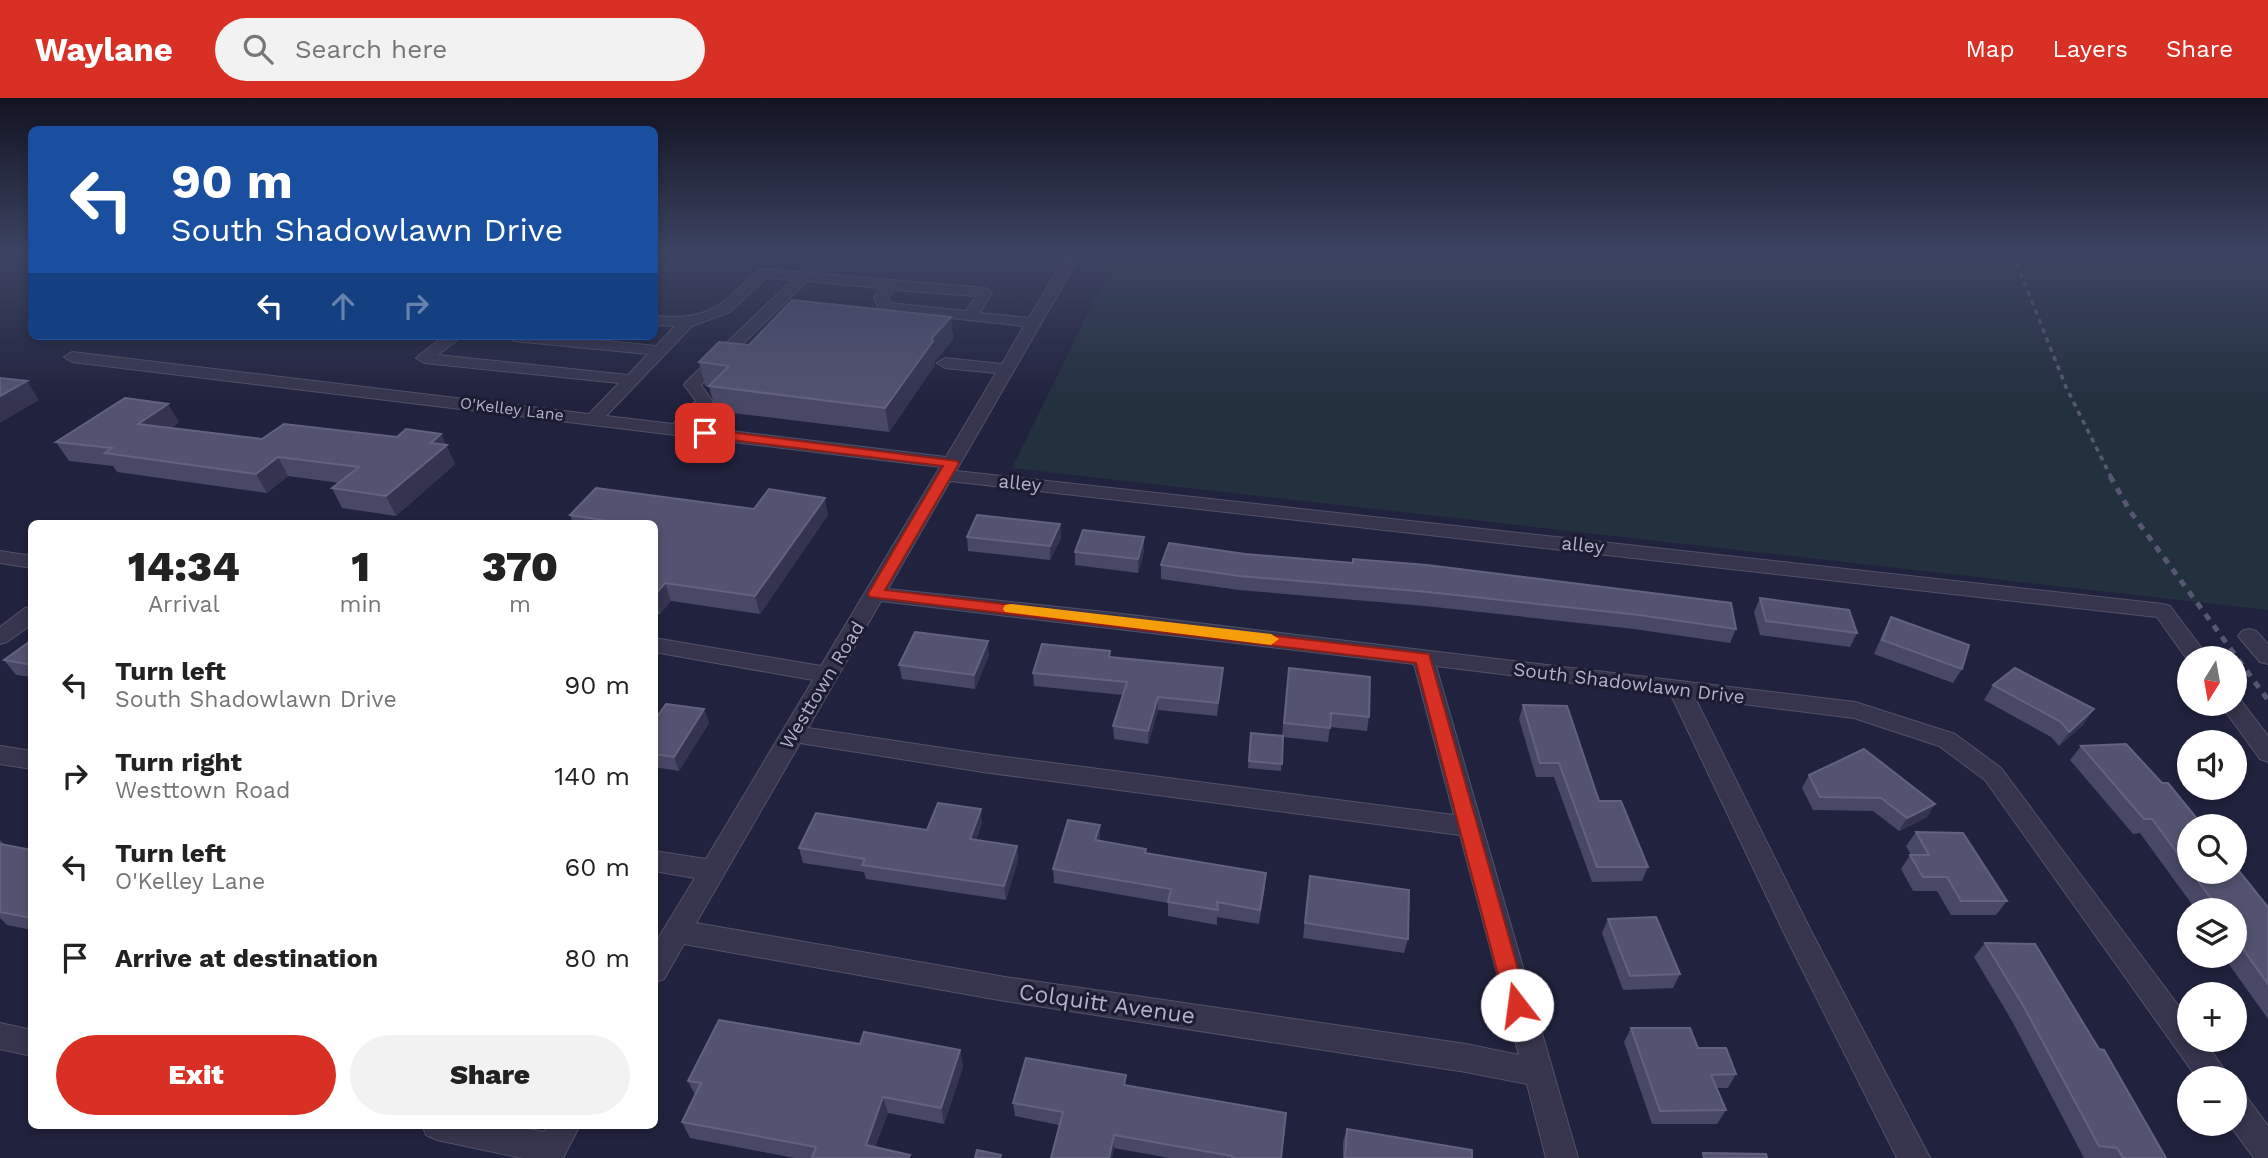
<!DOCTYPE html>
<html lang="en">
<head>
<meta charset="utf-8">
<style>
	:root { --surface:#fff; --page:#f2f2f2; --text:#222; --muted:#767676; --accent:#d93025 }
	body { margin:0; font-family:"Work Sans",sans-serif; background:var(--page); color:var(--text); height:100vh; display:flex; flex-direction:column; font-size:26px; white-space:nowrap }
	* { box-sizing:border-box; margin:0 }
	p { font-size:23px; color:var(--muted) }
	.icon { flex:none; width:38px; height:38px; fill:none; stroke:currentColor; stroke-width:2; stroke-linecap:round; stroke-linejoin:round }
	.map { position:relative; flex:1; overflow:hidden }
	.panel { position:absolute; left:28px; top:422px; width:630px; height:609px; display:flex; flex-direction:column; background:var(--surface); border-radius:10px; box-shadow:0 4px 10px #0003 }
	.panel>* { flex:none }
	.top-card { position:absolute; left:28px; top:28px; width:630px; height:214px; border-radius:10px; box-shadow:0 4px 10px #0003; background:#1a4fa0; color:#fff; overflow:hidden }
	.needle { width:46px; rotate:191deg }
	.fabs { position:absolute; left:2177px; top:548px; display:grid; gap:14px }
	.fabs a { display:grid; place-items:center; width:70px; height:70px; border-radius:50%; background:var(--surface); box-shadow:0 4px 10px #0003; font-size:35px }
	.pin { position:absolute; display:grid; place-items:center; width:60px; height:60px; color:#fff; margin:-30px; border-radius:14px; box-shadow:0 4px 10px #0006 }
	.me { position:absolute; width:77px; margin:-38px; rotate:345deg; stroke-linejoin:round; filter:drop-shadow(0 0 5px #0008) }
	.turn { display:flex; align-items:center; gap:24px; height:147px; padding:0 28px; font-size:32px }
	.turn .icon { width:91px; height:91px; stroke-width:2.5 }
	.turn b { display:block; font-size:49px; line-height:60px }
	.lanes { display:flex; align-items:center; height:66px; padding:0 28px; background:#0003; justify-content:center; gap:35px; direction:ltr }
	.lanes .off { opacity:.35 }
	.eta { display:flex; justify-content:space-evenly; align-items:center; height:119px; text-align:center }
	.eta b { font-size:42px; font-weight:800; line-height:49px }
	.primary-button { display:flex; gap:14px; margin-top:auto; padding:14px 28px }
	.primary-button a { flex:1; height:80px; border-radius:42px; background:var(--accent); color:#fff; font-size:28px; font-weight:800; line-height:80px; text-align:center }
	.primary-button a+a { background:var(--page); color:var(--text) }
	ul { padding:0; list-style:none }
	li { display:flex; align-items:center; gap:21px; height:91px; padding:0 28px }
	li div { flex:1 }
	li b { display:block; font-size:26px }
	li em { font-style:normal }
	header { display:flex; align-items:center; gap:42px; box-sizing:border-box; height:98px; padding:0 35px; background:var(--accent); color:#fff }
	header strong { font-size:33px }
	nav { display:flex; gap:38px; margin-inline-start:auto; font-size:24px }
	.search { width:490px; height:63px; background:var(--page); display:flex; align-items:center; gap:18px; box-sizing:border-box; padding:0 24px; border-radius:38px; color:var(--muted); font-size:26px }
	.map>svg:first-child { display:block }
	.green { fill:#23303e }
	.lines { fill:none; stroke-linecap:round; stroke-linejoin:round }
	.minor-casing { stroke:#515168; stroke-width:2 }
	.minor { fill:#36354d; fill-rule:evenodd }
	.rail-far1 { stroke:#575774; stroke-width:3.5; stroke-dasharray:5 5; stroke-linecap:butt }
	.rail { stroke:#575774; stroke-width:5; stroke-dasharray:7 7; stroke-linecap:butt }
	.wall { fill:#484866 }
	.shaded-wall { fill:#343451 }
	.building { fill:#535371; stroke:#62627f; stroke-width:2 }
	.route { fill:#d93025; stroke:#8d1f18; stroke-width:2 }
	.slow { fill:#f59e0b }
	.labels { text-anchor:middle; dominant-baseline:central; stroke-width:6; stroke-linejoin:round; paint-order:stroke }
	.far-street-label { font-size:16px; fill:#b2b1c9; stroke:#1b1b32 }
	.street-label { font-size:19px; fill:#b2b1c9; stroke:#1b1b32 }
	.near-street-label { font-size:23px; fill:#b2b1c9; stroke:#1b1b32 }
</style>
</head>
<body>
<header>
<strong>Waylane</strong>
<div class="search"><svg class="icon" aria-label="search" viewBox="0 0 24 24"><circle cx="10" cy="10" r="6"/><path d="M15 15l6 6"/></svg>Search here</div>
<nav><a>Map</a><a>Layers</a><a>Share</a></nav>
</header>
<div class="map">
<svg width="2268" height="1060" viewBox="0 0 2268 1060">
	<rect width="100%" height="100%" fill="#21223d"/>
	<path class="green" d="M1117,156H2268V512L1012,370Z"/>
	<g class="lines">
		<g class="minor-casing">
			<path id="minor" d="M1067,156H1081L956,373L2163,506L2170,508L2209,560H2189V564L2157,519L950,383L888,491L1114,515L1855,604L1955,636L2001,670L2189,922V942H2204L2230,980H2197L1985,682L1939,648L1854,620L1695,600L1810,831L1930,1060H1897L1786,839L1671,597L1436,568L1578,1060H1546L1527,986L1466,974L1005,903L684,846L664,881L654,885V847L695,780L654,773V753L706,761L813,582L654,554V540L821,568L940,369L72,264L64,259L72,254L589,316L619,285L424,265L416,260L444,238H462L438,257L628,277L648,256L514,243L506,238H559L656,248L675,228L654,227V218C710,223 720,208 758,172L763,171L985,190L992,194L980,215L1029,220ZM766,180L792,182L686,284L684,287L696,303L673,326L606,318L692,228L730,214ZM807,183L880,190L874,199L879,212L884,213L1024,228L1002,266L945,260L937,265L945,270L996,275L946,359L690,328L713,304L701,287ZM894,192L976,198L966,213L890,205L888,199ZM881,503L1414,566L1454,717L983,656L808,630ZM800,645L983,674L1460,737L1519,957L1466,946L1005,879L696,825Z
				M0,453L32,458V470L0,465Z
				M32,508V526L7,544L0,546V529L25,510Z
				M2249,531L2256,533L2268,546V566L2260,564L2238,538L2242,533Z
				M2235,599L2239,600L2268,638V664L2260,661L2220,606H2235Z
				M0,648L32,653V671L0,666Z
				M0,925L32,932V958L0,951Z
				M2235,994L2246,998L2268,1028V1060H2254L2229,1026H2235Z
				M422,1027H510L544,1034L548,1027H580L563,1060H522L437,1042L426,1037Z"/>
		</g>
		<use href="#minor" class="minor"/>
		<path class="rail-far1" d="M2013,156L2066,289L2111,379"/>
		<path class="rail" d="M2110,378L2130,413L2268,602"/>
	</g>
	<path class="wall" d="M951,219L953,242L935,263V267L889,334L716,313L709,289L705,288L699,264L749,247Z
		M179,324L171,330L262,341L397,339L441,336L455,366L396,418L342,410L332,390L340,385L288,378L267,395L117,374L113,368L69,363L56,344Z
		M754,411L828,417L760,516L671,503L660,516H654V425H573L570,417Z
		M1060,426L1061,440L1050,462L968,453L967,439Z
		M1144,453L1138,475L1075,467V454Z
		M1245,456L1352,465L1353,461L1736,531L1730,545L1634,531L1425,508L1239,492L1161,481V467Z
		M1760,500L1857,535L1850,549L1760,537L1754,514Z
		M1891,519L1962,571L1953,585L1874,556L1884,533Z
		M32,542V579L16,577L4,562Z
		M1110,553V559L1222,583L1217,618L1158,612L1148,646L1114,641L1113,628L1123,597L1034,588L1033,575Z
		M989,557L975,591L902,581L899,567Z
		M1289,570L1369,619L1367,633L1330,629L1328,644L1283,639L1281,673L1248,670L1251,635L1282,638Z
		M1993,587L2084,626L2059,648L2051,639L1984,602Z
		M1523,607L1599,703L1648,769L1642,783L1592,784L1554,679H1536L1519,621Z
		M704,611L709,625L679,673L654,669V623Z
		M2081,648L2189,728V774H2235L2268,809V921L2223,858H2235V812H2196L2140,735L2133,736L2070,662Z
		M1809,677L1935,706L1927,719L1899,733L1873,713L1813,712L1802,690Z
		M982,725L976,742L1017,748L1018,762L1006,802L866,781L864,774L803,765L799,750Z
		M1916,734L2007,803L1996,817H1951L1937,793H1913L1901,771L1910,757H1911L1906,748Z
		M1100,741V743L1265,789L1259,826L1217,819V827L1168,818V805L1054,785L1053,771Z
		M0,742L5,747L32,752V832L7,827L0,820Z
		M1310,778L1408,841L1404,855L1303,840Z
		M1608,821L1680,876L1673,890L1623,892L1602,835Z
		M1985,845L2099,951L2166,1060H2084L2012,923L1974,859Z
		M1631,930L1736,976L1728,990H1717L1726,1012L1717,1026H1652L1624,944Z
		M860,946L960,952L963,969L944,1026L888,1015L875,1049L910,1057V1060H794L690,1040L682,1024L695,997L688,983Z
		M1126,987L1281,1060H1169L1114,1050L1112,1060H1051L1059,1027L1015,1018L1013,1005Z
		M1347,1031L1472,1060H1343V1044Z"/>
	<path class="shaded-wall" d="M951,219L953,242L935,263V267L889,334L885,310L932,240Z
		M27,283L39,302L0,325V298Z
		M168,306L179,324L149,344L138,326Z
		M441,336L455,366L396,418L386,398L431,345Z
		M278,359L288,378L267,395L256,376Z
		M825,400L828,417L760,516L755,498Z
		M1060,426L1061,440L1050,462V448Z
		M1144,439V453L1138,475V461Z
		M665,485L671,503L660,516L654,498Z
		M988,543L989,557L975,591L974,577Z
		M1223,570L1222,583L1217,618L1218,605Z
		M1158,599V612L1148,646V633Z
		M704,611L709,625L679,673L674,659Z
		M2094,611L2084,626L2059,648L2069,634Z
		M1935,706L1927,719L1899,733L1907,720Z
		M981,711L982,725L972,755L970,741Z
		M1100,727V741L1096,757L1095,742Z
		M1017,748L1018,762L1006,802L1004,788Z
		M960,952L963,969L944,1026L941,1010Z
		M883,999L888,1015L871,1060L866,1047Z
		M1114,1037V1050L1112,1060H1109Z"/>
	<path class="building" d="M792,202L951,219L932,240L933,243L885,310L709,288L729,268L699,264L719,244L749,247Z
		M0,280L27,283L0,298Z
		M125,300L168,306L138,326L262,341L284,326L397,339L406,331L441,336L431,345L447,347L386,398L332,390L359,369L278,359L256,376L105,355L112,350L56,344Z
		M596,390L754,411L769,391L825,400L755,498L665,485L654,498V425H614L616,424L570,417Z
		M977,417L1060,426L1050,448L967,439Z
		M1083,432L1144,439L1138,461L1075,454Z
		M1169,445L1245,456L1353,465V461L1427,467L1731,505L1736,531L1639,517L1428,494L1240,478L1161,467Z
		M1760,500L1849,512L1857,535L1766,523Z
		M1891,519L1969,547L1962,571L1882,542Z
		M915,534L988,543L974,577L899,567Z
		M32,542V567L4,562Z
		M1042,546L1110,553L1109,559L1223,570L1218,605L1158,599L1148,633L1113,628L1127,584L1033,575Z
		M1289,570L1370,579L1369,619L1331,615L1330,630L1284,625Z
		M2015,570L2094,611L2069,634L2061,624L1993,587Z
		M666,606L704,611L674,659L654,656V623Z
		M1523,607L1567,608L1599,703H1621L1648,769H1597L1559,665H1540Z
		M1251,635L1283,638L1282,666L1249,663Z
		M2126,646L2162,685H2168L2203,728H2189V771L2152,721H2144L2081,648Z
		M1864,651L1935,706L1907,720L1881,700L1820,699L1809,677Z
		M938,705L981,711L970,741L1017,748L1004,788L862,767L865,761L799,750L816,715L927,732Z
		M1068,722L1100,727L1095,742L1146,751L1145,755L1266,775L1260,812L1217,804L1218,812L1168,804L1171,791L1053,771Z
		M1916,734L1963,735L2007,803H1961L1947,779H1923L1910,757H1929Z
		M0,746L32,752V820L0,814Z
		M2235,768L2268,809V886L2235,840V812H2220L2191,774H2235Z
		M1310,778L1409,792L1408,841L1305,825Z
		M1656,819L1680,876L1630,878L1608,821Z
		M1985,845L2035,846L2099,951L2104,952L2166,1060H2123L2117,1050L2099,1048L2024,909Z
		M719,922L860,946L864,934L960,952L941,1010L883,999L866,1047L910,1057L908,1060H812L816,1049L682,1024L701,985L688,983Z
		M1631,930H1690L1698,950H1726L1736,976L1711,977L1726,1012L1660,1013Z
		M1026,960L1126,977L1124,987L1286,1015L1281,1060H1232V1058L1114,1037L1109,1060H1051L1063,1014L1013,1005Z
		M1347,1031L1472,1052V1060H1345Z
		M977,1052L1001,1057L1000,1060H975Z
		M1703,1055L1766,1056L1767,1060H1704Z"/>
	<linearGradient id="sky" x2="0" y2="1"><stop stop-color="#121322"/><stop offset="0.51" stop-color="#3d4462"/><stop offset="1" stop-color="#3d4462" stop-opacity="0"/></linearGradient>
	<rect width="2268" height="304" fill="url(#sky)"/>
	<path class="route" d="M705,331L957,363L959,365L885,492L1429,556L1528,907L1525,914L1517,916L1510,914L1506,907L1416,565L870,499L868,496L943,368L700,338V332Z"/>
	<path class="slow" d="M1011,506L1271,536L1279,541L1271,547L1005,514L1003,511L1005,507Z"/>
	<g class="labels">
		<g class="far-street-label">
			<text transform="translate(512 311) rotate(7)">O'Kelley Lane</text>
		</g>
		<g class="street-label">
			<text transform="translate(1020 385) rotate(6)">alley</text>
			<text transform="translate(1583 447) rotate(6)">alley</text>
			<text transform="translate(1629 585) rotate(7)">South Shadowlawn Drive</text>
			<text transform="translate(822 587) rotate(-59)">Westtown Road</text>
		</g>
		<g class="near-street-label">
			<text transform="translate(1107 906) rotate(8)">Colquitt Avenue</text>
		</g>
	</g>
</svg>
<div class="fabs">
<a><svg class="needle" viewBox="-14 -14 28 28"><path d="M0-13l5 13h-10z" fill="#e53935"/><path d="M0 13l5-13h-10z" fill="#767676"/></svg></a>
<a><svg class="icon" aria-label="sound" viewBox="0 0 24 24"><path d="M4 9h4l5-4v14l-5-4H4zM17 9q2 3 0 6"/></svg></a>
<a><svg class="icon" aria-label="search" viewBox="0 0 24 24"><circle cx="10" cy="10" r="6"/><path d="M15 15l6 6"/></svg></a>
<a><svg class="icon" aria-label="layers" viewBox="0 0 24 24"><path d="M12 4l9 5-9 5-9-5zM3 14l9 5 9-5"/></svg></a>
<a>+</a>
<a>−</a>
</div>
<div class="pin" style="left:705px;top:335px;background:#d93025"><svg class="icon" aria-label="arrive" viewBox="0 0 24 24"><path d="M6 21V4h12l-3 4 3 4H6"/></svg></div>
<svg class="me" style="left:1517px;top:907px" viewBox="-20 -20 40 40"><circle r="19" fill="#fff"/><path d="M0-13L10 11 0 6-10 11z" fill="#d93025"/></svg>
<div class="top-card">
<div class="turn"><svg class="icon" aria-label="left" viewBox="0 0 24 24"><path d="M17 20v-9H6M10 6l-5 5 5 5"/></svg><div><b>90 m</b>South Shadowlawn Drive</div></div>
<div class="lanes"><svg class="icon" aria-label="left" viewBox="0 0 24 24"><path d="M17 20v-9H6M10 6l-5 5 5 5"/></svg><svg class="icon off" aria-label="ahead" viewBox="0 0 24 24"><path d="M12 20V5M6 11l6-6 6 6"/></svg><svg class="icon off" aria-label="right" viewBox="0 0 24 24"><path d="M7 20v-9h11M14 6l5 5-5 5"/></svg></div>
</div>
<section class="panel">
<div class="eta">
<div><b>14:34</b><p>Arrival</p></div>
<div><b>1</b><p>min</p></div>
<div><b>370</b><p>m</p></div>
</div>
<ul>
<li><svg class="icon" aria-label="left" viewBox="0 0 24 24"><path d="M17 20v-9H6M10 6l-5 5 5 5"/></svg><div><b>Turn left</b><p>South Shadowlawn Drive</p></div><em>90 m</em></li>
<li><svg class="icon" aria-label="right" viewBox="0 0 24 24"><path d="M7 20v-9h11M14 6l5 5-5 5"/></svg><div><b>Turn right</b><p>Westtown Road</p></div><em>140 m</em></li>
<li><svg class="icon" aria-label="left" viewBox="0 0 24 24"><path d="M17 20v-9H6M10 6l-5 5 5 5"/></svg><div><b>Turn left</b><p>O'Kelley Lane</p></div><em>60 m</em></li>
<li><svg class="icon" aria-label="arrive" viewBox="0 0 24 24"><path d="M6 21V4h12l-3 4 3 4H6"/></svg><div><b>Arrive at destination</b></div><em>80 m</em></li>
</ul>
<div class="primary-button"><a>Exit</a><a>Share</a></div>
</section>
</div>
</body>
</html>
